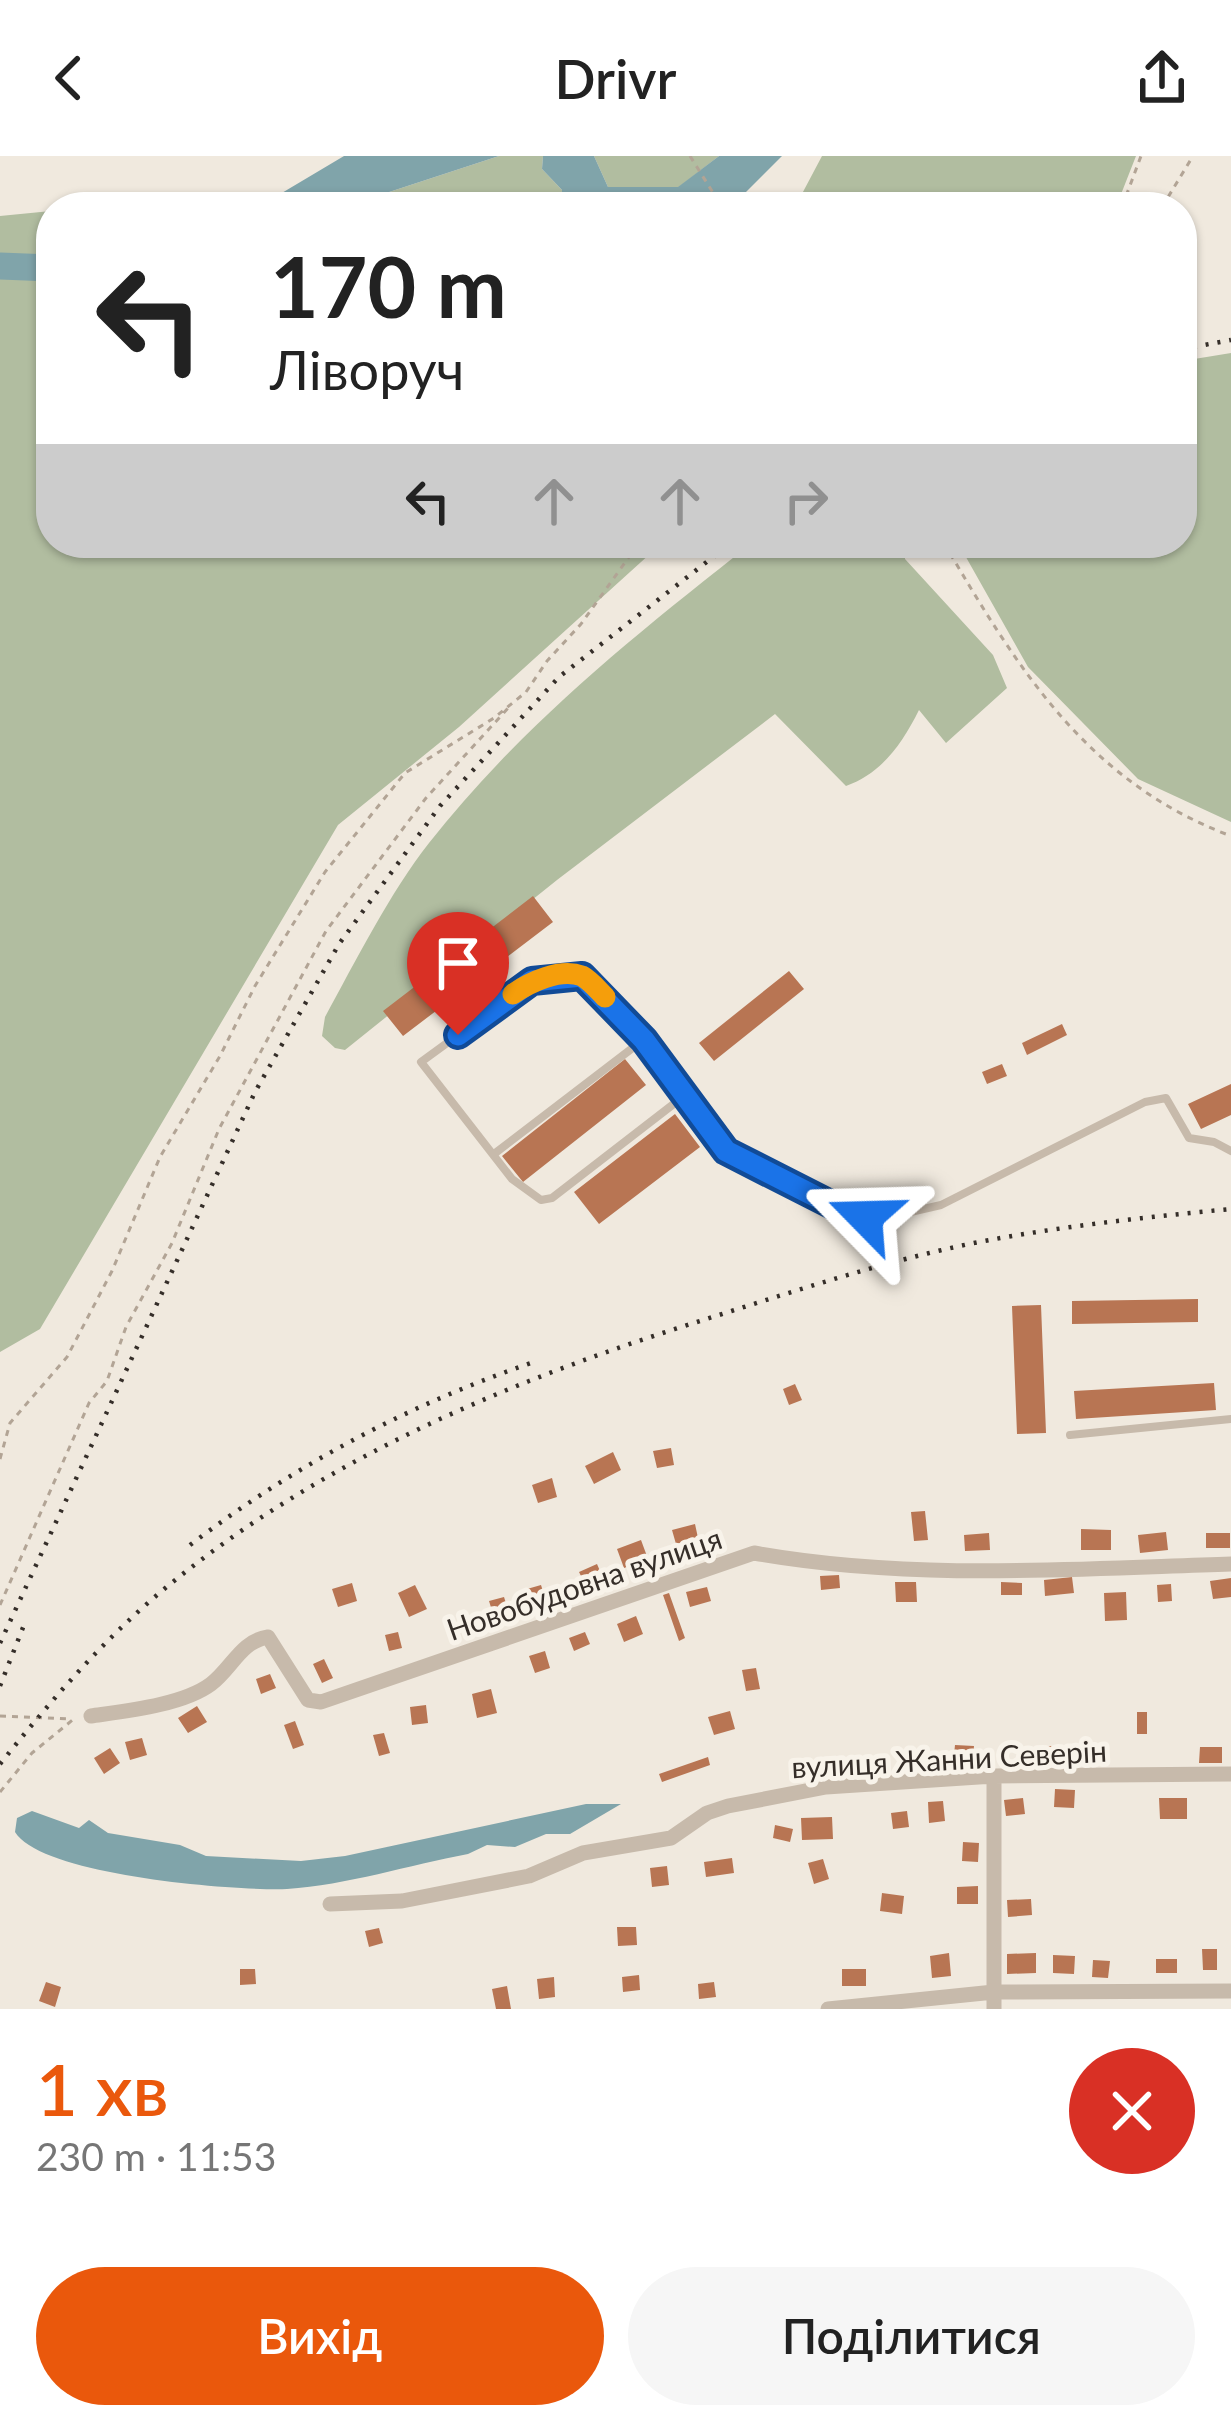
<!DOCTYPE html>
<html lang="uk">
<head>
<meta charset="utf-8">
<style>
	:root { --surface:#fff; --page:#f6f6f6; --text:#222; --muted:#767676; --accent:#ea580c }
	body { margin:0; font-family:Lato,sans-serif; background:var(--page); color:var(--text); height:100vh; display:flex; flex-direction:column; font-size:45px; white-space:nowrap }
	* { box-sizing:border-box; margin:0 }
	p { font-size:39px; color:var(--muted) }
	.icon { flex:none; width:66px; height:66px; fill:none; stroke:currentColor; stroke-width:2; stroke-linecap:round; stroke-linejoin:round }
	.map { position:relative; height:1853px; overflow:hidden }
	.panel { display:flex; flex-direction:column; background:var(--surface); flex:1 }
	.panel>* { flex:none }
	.hud { position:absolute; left:36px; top:36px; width:1161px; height:366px; border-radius:48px; box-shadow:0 3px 9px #0004; background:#fff; color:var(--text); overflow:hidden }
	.pin { position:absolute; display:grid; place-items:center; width:102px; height:102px; color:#fff; margin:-123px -51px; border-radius:50% 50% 50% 0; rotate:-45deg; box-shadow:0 0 12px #0007 }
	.pin .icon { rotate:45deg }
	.me { position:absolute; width:132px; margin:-66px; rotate:292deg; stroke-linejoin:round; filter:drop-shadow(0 0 9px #0008) }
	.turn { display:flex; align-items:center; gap:42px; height:252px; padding:0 36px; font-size:54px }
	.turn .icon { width:156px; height:156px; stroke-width:2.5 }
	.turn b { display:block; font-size:84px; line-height:102px }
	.lanes { display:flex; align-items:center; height:114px; padding:0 36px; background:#0003; justify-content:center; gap:60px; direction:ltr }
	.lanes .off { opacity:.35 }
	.round { display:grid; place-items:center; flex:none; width:126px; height:126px; border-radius:63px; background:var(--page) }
	.head { display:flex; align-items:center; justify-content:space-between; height:204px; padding:0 36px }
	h1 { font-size:72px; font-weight:600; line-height:90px; color:var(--accent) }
	.cta { display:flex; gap:24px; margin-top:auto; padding:24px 36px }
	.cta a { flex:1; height:138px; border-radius:72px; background:var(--accent); color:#fff; font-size:48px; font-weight:600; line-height:138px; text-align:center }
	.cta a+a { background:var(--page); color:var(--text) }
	header { display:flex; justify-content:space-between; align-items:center; height:156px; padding:0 36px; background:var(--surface); font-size:54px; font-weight:600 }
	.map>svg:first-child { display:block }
	.green { fill:#b1bda0 }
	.water { fill:#80a4aa }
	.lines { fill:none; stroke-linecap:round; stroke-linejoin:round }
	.river { stroke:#80a4aa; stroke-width:27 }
	.building { fill:#b87553 }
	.path { stroke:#b2a495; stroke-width:3; stroke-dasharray:6 6; stroke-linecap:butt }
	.lane { stroke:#c7baab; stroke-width:8 }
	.street { stroke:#c7baab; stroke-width:15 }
	.rail { stroke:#352e29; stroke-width:4.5; stroke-dasharray:3 9; stroke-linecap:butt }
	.route-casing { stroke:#114b97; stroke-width:30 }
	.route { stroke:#1a73e8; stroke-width:21 }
	.slow { stroke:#f59e0b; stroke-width:21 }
	.labels { text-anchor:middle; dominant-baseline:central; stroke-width:10; stroke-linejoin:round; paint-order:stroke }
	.street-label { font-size:30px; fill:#352e29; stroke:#f8f3ea }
</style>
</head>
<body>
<header><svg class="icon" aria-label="back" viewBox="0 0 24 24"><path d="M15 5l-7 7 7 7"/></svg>Drivr<svg class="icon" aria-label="share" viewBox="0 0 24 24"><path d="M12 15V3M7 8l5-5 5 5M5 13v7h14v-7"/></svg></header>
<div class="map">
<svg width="1231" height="1853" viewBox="0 0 1231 1853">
	<rect width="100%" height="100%" fill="#f0e9de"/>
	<path class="green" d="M499,0H543L542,13L562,34L561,51H368L380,39Z
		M594,0H719L679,31H608Z
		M822,0H1136L1116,51H795Z
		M51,55V387H662L459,571L338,669L40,1173L0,1196V60Z
		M1231,197V666L1138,623L1028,511L958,387H1182V205Z
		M752,387H905V403L993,499L1007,532L946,587L919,554C902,588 882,617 846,630L775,558L557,724L345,894L335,892L322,880L325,861C355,806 391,735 429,687C522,569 635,479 752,387Z"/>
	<path class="water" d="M344,0H499L380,39L368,51H171L265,47Z
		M543,0H594L608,31H678L719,0H782L731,51H561L562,34L542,13Z
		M586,1648H621L570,1678H546L515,1691L487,1689L468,1698C409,1709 347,1729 287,1733C236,1735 42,1720 15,1676L17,1662L32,1655L79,1672L89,1664L108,1677L180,1689L206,1700L301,1705L345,1700Z"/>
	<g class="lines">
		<path class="river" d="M0,110L51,112"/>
	</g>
	<path class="building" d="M533,740L553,766L403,880L383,855Z
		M789,815L804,833L714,905L699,887Z
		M1062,868L1067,879L1027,899L1022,887Z
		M625,903L646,929L523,1026L502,1000Z
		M1002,908L1007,920L987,928L982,916Z
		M1231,928V959L1201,973L1188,948Z
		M675,958L700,991L599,1068L574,1036Z
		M1198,1143V1166L1072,1168V1145Z
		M1041,1149L1046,1277L1017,1278L1012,1150Z
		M1214,1227L1216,1254L1076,1263L1074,1235Z
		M795,1228L802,1244L789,1249L783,1233Z
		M671,1292L674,1309L657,1312L653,1295Z
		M613,1296L621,1314L594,1328L585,1310Z
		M552,1322L557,1341L538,1347L532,1329Z
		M925,1355L928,1384L914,1385L911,1356Z
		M695,1368L698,1382L676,1388L672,1374Z
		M1081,1373L1111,1374V1394H1081Z
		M1166,1376L1168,1394L1140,1397L1138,1379Z
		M989,1377L990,1394L965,1395L964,1379Z
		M1206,1377H1230V1392H1206Z
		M641,1384L648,1403L624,1412L617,1393Z
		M597,1408L603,1422L586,1430L579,1416Z
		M839,1419L840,1432L821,1434L820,1420Z
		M1072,1421L1074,1437L1045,1440L1044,1424Z
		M1231,1422V1441L1213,1443L1210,1425Z
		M895,1426H916L917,1446H896Z
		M1001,1426L1022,1427V1439H1001Z
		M352,1427L357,1445L338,1451L332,1433Z
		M1171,1428L1172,1445L1158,1446L1157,1429Z
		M415,1429L427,1453L409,1461L398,1437Z
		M541,1429L546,1445L532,1449L527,1433Z
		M707,1431L711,1445L690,1451L686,1436Z
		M1126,1436L1127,1464L1105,1465L1104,1437Z
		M669,1437L685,1482L679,1485L663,1439Z
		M504,1441L509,1457L494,1461L489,1445Z
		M636,1460L643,1478L624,1486L617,1468Z
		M398,1476L402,1492L389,1495L385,1479Z
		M585,1476L590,1488L574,1495L569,1482Z
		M545,1495L550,1512L535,1517L529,1500Z
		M324,1503L333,1522L322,1527L313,1508Z
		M756,1512L760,1533L746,1535L742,1514Z
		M270,1518L276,1532L261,1538L256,1523Z
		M491,1533L497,1557L477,1562L472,1538Z
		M426,1549L428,1567L412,1569L410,1551Z
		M197,1550L207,1566L188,1577L178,1562Z
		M730,1555L735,1573L714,1579L708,1561Z
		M1137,1556H1147V1578H1137Z
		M295,1565L304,1589L293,1593L284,1569Z
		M384,1577L390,1597L379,1600L373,1579Z
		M142,1582L147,1599L130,1604L125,1586Z
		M955,1589L974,1590L972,1610L953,1608Z
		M1044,1590H1066V1606L1043,1604Z
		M1200,1591H1222V1607H1199Z
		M110,1592L120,1607L104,1618L94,1602Z
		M926,1593L927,1608L901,1610L900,1595Z
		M708,1601L710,1609L662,1626L659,1618Z
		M1055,1633L1075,1634L1074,1652L1054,1651Z
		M1023,1642L1025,1658L1006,1660L1004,1644Z
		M1159,1642H1187V1663H1160Z
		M943,1645L945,1665L929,1667L928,1646Z
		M907,1655L909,1671L893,1673L891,1657Z
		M832,1661L833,1683L802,1684L801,1662Z
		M775,1669L793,1673L790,1686L773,1682Z
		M963,1686L979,1687L978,1706L962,1705Z
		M732,1702L734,1717L706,1721L704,1706Z
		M823,1703L829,1723L814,1728L808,1707Z
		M667,1710L669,1729L652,1731L650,1712Z
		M978,1730V1748H957V1731Z
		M882,1737L904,1740L902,1758L880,1755Z
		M1031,1743L1032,1759L1008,1761L1007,1744Z
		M617,1771H636L637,1789L618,1790Z
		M379,1772L383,1787L369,1791L365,1775Z
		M1202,1793H1217V1814H1203Z
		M949,1797L951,1820L932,1822L930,1800Z
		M1036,1797V1817L1007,1818V1798Z
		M1053,1799L1075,1800L1074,1818L1053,1817Z
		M1156,1803H1177V1817H1156Z
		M1093,1804L1110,1805L1108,1822L1092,1821Z
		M240,1813H255L256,1828L240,1829Z
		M842,1813H866V1830H842Z
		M639,1819L640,1834L623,1836L622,1821Z
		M554,1821L555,1841L539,1843L537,1823Z
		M46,1826L61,1831L55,1851L39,1845Z
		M714,1826L716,1841L699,1843L698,1828Z
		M507,1830L511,1853H496L492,1833Z"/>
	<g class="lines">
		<path class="path" d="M690,0L722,51
			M1122,51L1141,0
			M1162,51L1193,0
			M944,387C1018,513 1087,626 1231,680
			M0,1303L10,1267L67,1201L112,1115L160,1001L220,900L255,830L325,716L405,617L494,562L526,536L547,505L581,468L639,387
			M0,1449L89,1247L107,1225L126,1171L172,1087L219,973L326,775L426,642L510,550
			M0,1560L70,1563
			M0,1636L32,1597L75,1562"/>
		<path class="lane" d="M643,884L582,820L532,825L421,906L512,1023L541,1044L552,1042L684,940
			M494,998L643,884L726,995L850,1059L880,1063L941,1049L1145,946L1166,942L1189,982L1214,986L1231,995
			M1070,1279L1231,1263"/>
		<path class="street" d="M91,1560C126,1555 183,1549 211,1528C232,1512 241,1485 268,1481L308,1544L321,1546L754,1397C910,1425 1073,1413 1231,1408
			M994,1620V1853
			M330,1748L402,1745L529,1720L583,1697L671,1682L707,1657L728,1650L826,1631L994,1620L1231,1618
			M828,1853L994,1836L1231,1835"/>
		<path class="rail" d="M1182,193L1231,184
			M190,1389C295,1309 406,1250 531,1207
			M0,1487L255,936L339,788L440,650L559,521L731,387
			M0,1530L24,1469
			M0,1608C53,1542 108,1478 174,1425C329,1300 512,1224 700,1165C792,1136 884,1105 979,1086C1063,1070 1147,1061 1231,1053"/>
	</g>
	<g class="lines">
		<g class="route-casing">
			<path id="route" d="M458,879L532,825L582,820L644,884L726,995L850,1058L865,1061"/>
		</g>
		<use href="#route" class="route"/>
		<path class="slow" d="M513,838C530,826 560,812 582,820C590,824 599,835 605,841"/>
	</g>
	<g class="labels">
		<g class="street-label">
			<text transform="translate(584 1427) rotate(-19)">Новобудовна вулиця</text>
			<text transform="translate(949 1602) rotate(-3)">вулиця Жанни Северін</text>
		</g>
	</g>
</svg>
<div class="pin" style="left:458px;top:879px;background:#d93025"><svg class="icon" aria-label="arrive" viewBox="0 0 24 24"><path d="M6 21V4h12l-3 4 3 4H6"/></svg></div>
<svg class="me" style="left:865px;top:1061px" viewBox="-20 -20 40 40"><path d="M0-17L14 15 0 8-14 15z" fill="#1a73e8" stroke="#fff" stroke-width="4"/></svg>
<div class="hud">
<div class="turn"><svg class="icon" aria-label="left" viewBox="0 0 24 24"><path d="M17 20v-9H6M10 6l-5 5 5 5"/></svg><div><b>170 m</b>Ліворуч</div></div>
<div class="lanes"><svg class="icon" aria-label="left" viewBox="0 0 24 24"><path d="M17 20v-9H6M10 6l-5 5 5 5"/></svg><svg class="icon off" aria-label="ahead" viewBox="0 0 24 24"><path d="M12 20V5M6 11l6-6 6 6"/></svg><svg class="icon off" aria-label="ahead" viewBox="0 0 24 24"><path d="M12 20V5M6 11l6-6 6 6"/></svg><svg class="icon off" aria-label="right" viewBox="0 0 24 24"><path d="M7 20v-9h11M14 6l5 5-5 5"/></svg></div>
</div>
</div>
<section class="panel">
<div class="head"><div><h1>1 хв</h1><p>230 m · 11:53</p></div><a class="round" style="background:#d93025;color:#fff"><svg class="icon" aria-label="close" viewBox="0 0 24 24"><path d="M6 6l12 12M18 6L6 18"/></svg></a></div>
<div class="cta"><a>Вихід</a><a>Поділитися</a></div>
</section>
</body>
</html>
